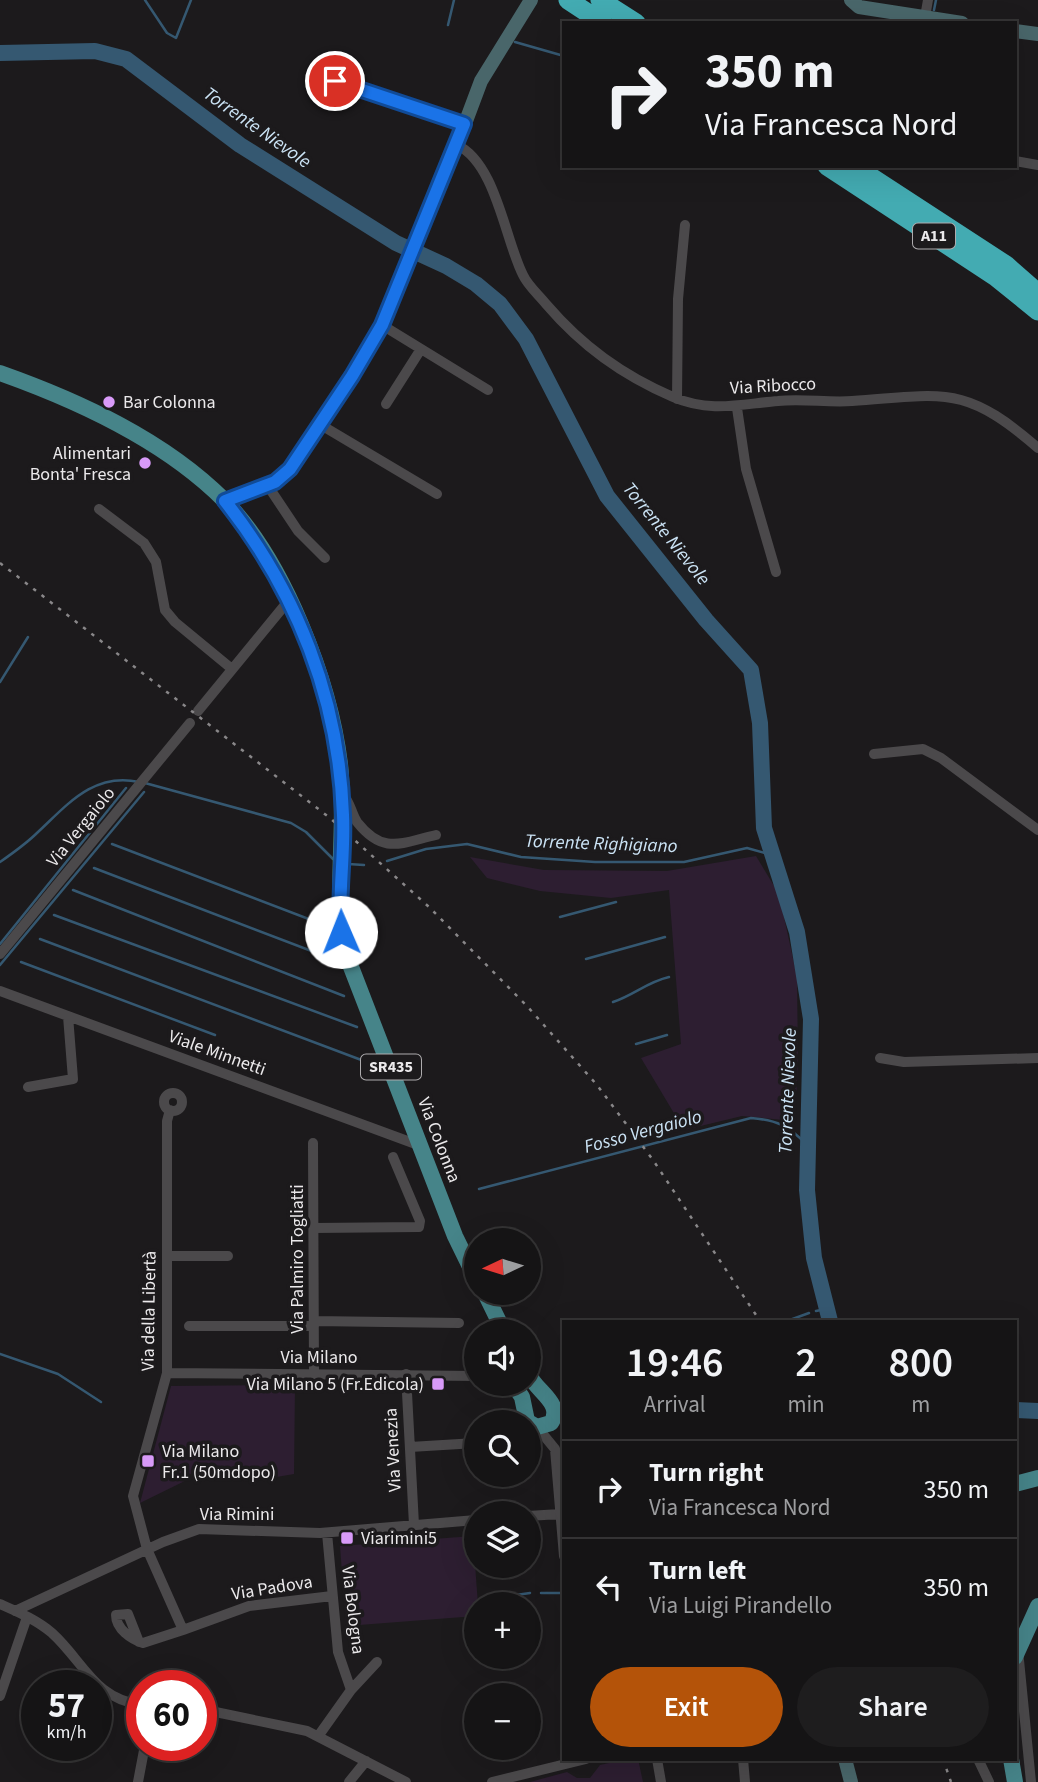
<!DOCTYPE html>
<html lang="en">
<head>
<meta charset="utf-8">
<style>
	:root { --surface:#151415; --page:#1e1d1e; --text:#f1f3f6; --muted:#9d9ea0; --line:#343334; --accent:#b45309 }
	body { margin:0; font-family:"Source Sans 3",sans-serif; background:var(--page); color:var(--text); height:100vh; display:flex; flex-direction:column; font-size:26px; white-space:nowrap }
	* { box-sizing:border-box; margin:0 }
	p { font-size:23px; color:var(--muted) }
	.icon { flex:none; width:38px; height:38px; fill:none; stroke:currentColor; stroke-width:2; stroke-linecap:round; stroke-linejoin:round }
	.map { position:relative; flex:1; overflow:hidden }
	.sheet { position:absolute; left:562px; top:1320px; width:455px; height:441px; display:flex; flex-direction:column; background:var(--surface); border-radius:0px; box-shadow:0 7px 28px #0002,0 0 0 2px var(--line) }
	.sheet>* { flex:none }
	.hud { position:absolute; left:562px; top:21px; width:455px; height:147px; border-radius:0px; box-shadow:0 7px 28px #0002,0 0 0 2px var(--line); background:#151415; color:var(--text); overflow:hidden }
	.needle { width:46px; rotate:266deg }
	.controls { position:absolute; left:464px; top:1228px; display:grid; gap:14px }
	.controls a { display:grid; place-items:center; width:77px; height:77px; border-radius:50%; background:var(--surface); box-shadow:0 7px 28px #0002,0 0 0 2px var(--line); font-size:35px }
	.speed { position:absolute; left:21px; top:1670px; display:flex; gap:14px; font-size:35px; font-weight:700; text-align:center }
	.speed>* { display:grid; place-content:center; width:91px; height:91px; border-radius:50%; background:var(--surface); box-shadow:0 7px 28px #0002,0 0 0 2px var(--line); line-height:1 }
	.speed small { font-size:18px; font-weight:400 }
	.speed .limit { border:10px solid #d22; background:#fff; color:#111 }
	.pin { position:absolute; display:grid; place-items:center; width:60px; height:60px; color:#fff; margin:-30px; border:4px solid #fff; border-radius:50%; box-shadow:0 2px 7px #0007 }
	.me { position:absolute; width:77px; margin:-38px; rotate:359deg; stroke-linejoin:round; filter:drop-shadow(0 0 5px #0008) }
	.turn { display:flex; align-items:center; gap:24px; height:147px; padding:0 28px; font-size:32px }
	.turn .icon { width:91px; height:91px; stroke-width:2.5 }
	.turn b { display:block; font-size:49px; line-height:60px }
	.eta { display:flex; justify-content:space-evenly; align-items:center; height:119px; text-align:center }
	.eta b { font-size:42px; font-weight:600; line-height:49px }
	.action { display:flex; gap:14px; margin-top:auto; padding:14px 28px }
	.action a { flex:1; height:80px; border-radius:42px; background:var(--accent); color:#fff; font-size:28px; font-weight:600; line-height:80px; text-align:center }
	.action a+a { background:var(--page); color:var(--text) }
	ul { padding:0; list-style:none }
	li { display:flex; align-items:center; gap:21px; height:98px; padding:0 28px; border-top:2px solid var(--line) }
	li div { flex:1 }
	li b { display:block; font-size:26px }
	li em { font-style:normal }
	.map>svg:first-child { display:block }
	.green { fill:#2d1e31 }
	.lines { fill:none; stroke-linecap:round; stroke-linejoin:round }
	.stream { stroke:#355871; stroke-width:2.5 }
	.river { stroke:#355871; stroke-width:16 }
	.minor { stroke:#4b494b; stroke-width:10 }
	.secondary { stroke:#49666a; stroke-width:14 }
	.primary { stroke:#468489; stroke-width:16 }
	.motorway { stroke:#43abb2; stroke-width:19 }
	.rail { stroke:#898789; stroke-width:2.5; stroke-dasharray:3.5 7; stroke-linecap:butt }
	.route-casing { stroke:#114b97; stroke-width:18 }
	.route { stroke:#1a73e8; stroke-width:12 }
	.poi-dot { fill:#d89af8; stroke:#1c1a1c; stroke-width:2.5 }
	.labels { text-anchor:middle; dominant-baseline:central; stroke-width:7; stroke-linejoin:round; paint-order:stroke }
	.shield { fill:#1c1a1c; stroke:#adabad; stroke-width:2 }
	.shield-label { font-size:16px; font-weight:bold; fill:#ebe9eb }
	.street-label { font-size:18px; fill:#ebe9eb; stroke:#1c1a1c }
	.poi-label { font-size:18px; fill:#ebe9eb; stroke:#1c1a1c; text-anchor:start }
	.water-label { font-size:19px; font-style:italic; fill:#cce4f6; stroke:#1c1a1c }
</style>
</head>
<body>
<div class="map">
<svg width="1038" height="1782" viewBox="0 0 1038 1782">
	<rect width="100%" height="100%" fill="#1c1a1c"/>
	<path class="green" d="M756,856L779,894L797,977L798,1062L795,1121L742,1116L684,1130L641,1058L681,1044L669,890L611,898L540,891L487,878L470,857L544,870L667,871Z
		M295,1385L294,1474L265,1479L195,1476L140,1503L171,1386Z
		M473,1536L478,1605L476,1616L346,1626L340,1546Z
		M628,1759H638L643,1782H530L567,1772L577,1778H590L600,1765Z"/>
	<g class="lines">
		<path class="stream" d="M145,0L167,33L176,38L191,0
			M934,10L936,0
			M448,25L454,0
			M515,42L564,56
			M0,682L28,637
			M145,783L291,823L306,832L333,859
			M112,844L327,926
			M387,861L426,849L467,844L521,857L595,862H684L747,848L772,855
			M0,862C13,853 27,843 38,832C68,804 94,772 139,782
			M348,864L364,865
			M94,868L322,955
			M73,890L344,996
			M54,915L357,1027
			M560,917L616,902
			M40,939L364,1061
			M0,944L126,788
			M586,959L665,937
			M21,962L215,1035
			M0,965L144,792
			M613,1002C634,995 647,982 669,977
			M636,1044L667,1035
			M479,1189L751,1118C777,1120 789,1126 807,1145
			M816,1311L826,1309
			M787,1321L809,1313
			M0,1354L58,1374L101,1402
			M541,1593H564
			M516,1595L530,1593"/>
		<path class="river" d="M0,53L95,51L126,59L240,145L396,243L446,266L476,284L500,304L526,339L607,496L706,620L751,670L760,723L764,828L797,932L811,1019L807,1190L814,1258L830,1321
			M1015,1410L1038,1411"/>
		<path class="minor" d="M925,17L928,0
			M335,81L464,124
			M457,145C496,163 505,240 523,275C528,286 539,295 546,304C582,346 622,375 673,397C710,413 741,404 778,401C802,398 828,403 852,401C944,395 963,383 1038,448
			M1015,161L1038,165
			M382,325L488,390
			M677,399L678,299L685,225
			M386,404L421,349
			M737,408L746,469L776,572
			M321,425L437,494
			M268,486L298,531L325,558
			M99,509L144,543L156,562L165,610L175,622L232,669
			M198,711L289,600
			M874,754L923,749L941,758L1038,830
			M342,793C351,803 351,813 357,822C383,855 401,843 436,835
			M0,954L190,723
			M0,991L421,1146
			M880,1058L904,1062L1038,1058
			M28,1087L73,1079L68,1016
			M164 1102a9 9 0 1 1 18 0a9 9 0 1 1-18 0Z
			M170,1110L167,1121V1373L133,1496L147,1549L183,1630L249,1606L332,1596
			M313,1143L314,1375
			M314,1228L419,1227L420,1221L393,1157
			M168,1256H228
			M314,1321L459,1323
			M189,1326H314
			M167,1373L476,1376
			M406,1374L414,1525
			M537,1427L555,1449L564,1556
			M410,1447L476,1443
			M528,1516L560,1514
			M327,1533L338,1652L351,1690
			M0,1604C18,1612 37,1620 52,1633C84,1662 94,1699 142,1705
			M15,1611L163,1542L199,1529L320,1533L476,1520
			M139,1642L128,1614L116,1615C116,1629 131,1639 143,1643L183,1630
			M1018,1650L1031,1782
			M0,1696L27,1617
			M201,1709L307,1731L406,1782
			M319,1735L351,1690L377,1662
			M657,1759L661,1782
			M743,1759L745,1782
			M978,1759L989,1782
			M138,1782L145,1745
			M349,1782L366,1761
			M492,1782L586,1759"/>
		<path class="secondary" d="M851,0L859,7L962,23
			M1015,31L1038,34
			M225,501L275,482L290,469L352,376L382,325L457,145L481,81L531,0
			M845,1759L851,1782"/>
		<path class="primary" d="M0,373C79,401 164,440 224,500C284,561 330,681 340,764C347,827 333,892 346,954L455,1236L476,1279
			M485,1293L504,1332
			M513,1384L522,1397L527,1421L537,1427L551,1423C564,1403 536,1392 528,1373
			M1015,1484L1038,1478
			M1015,1657L1038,1606
			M1011,1759L1015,1782"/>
		<path class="motorway" d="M568,0L603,23
			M600,0L636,23
			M827,166L996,277L1038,311
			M854,166L1006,265L1038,293"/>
		<path class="rail" d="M0,563L330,818L429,907L527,1006L597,1085L653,1160L760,1321
			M943,1759L951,1782"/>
	</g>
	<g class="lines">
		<g class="route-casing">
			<path id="route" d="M335,81L464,124L382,325L352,376L290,469L275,482L225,501C297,592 339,699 343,815C345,854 338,893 341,932"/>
		</g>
		<use href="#route" class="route"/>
	</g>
	<g class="poi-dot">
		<circle cx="109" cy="402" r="7"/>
		<circle cx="145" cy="463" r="7"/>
		<rect x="431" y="1377" width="14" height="14" rx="3.5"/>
		<rect x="141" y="1454" width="14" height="14" rx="3.5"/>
		<rect x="340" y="1531" width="14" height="14" rx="3.5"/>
	</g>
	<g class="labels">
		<g class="shield">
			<rect x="913" y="223.5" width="42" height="25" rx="5"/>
			<rect x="361" y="1054.5" width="60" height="25" rx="5"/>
		</g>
		<g class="shield-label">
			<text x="934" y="236">A11</text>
			<text x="391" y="1067">SR435</text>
		</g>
		<g class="street-label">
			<text transform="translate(773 386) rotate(-3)">Via Ribocco</text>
			<text transform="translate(81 827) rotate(-51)">Via Vergaiolo</text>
			<text transform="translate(217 1053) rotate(20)">Viale Minnetti</text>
			<text transform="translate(439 1140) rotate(69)">Via Colonna</text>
			<text transform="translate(297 1259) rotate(-90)">Via Palmiro Togliatti</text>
			<text transform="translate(149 1311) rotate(-89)">Via della Libertà</text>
			<text x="319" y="1357">Via Milano</text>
			<text transform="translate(393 1450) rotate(-93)">Via Venezia</text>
			<text x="237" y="1514">Via Rimini</text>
			<text transform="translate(272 1588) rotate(-9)">Via Padova</text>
			<text transform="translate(353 1610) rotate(83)">Via Bologna</text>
		</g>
		<g class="poi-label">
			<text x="123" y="402">Bar Colonna</text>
			<text x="131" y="453" text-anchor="end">Alimentari<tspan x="131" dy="21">Bonta' Fresca</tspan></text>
			<text x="424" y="1384" text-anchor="end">Via Milano 5 (Fr.Edicola)</text>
			<text x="162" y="1451">Via Milano<tspan x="162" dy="21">Fr.1 (50mdopo)</tspan></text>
			<text x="361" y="1538">Viarimini5</text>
		</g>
		<g class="water-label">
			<text transform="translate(257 128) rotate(35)">Torrente Nievole</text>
			<text transform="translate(666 534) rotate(51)">Torrente Nievole</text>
			<text transform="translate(601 844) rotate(2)">Torrente Righigiano</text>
			<text transform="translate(788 1091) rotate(-88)">Torrente Nievole</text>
			<text transform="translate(643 1132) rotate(-15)">Fosso Vergaiolo</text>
		</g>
	</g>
</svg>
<div class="controls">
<a><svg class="needle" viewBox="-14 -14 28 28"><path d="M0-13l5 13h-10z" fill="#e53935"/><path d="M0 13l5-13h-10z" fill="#9d9ea0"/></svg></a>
<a><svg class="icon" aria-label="sound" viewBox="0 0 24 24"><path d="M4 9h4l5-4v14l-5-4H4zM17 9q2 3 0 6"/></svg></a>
<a><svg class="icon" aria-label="search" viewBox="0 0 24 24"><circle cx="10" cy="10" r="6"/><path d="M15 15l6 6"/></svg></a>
<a><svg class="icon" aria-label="layers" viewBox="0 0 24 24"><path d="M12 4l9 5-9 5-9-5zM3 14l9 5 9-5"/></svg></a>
<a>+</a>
<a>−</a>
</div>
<div class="speed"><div>57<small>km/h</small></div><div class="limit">60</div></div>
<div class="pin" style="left:335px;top:81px;background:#d93025"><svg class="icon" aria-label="arrive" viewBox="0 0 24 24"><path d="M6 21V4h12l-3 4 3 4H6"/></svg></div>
<svg class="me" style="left:341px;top:932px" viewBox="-20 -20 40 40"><circle r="19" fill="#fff"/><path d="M0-13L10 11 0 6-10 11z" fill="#1a73e8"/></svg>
<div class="hud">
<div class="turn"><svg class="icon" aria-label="right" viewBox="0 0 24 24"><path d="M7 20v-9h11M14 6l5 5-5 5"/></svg><div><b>350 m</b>Via Francesca Nord</div></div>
</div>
<section class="sheet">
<div class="eta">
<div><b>19:46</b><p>Arrival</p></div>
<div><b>2</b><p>min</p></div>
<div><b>800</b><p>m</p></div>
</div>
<ul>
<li><svg class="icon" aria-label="right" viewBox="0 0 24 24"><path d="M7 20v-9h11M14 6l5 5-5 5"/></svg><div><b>Turn right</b><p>Via Francesca Nord</p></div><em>350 m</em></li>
<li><svg class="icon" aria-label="left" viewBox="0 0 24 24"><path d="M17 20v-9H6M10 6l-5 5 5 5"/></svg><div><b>Turn left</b><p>Via Luigi Pirandello</p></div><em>350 m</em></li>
</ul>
<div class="action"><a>Exit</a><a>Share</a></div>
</section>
</div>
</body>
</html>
